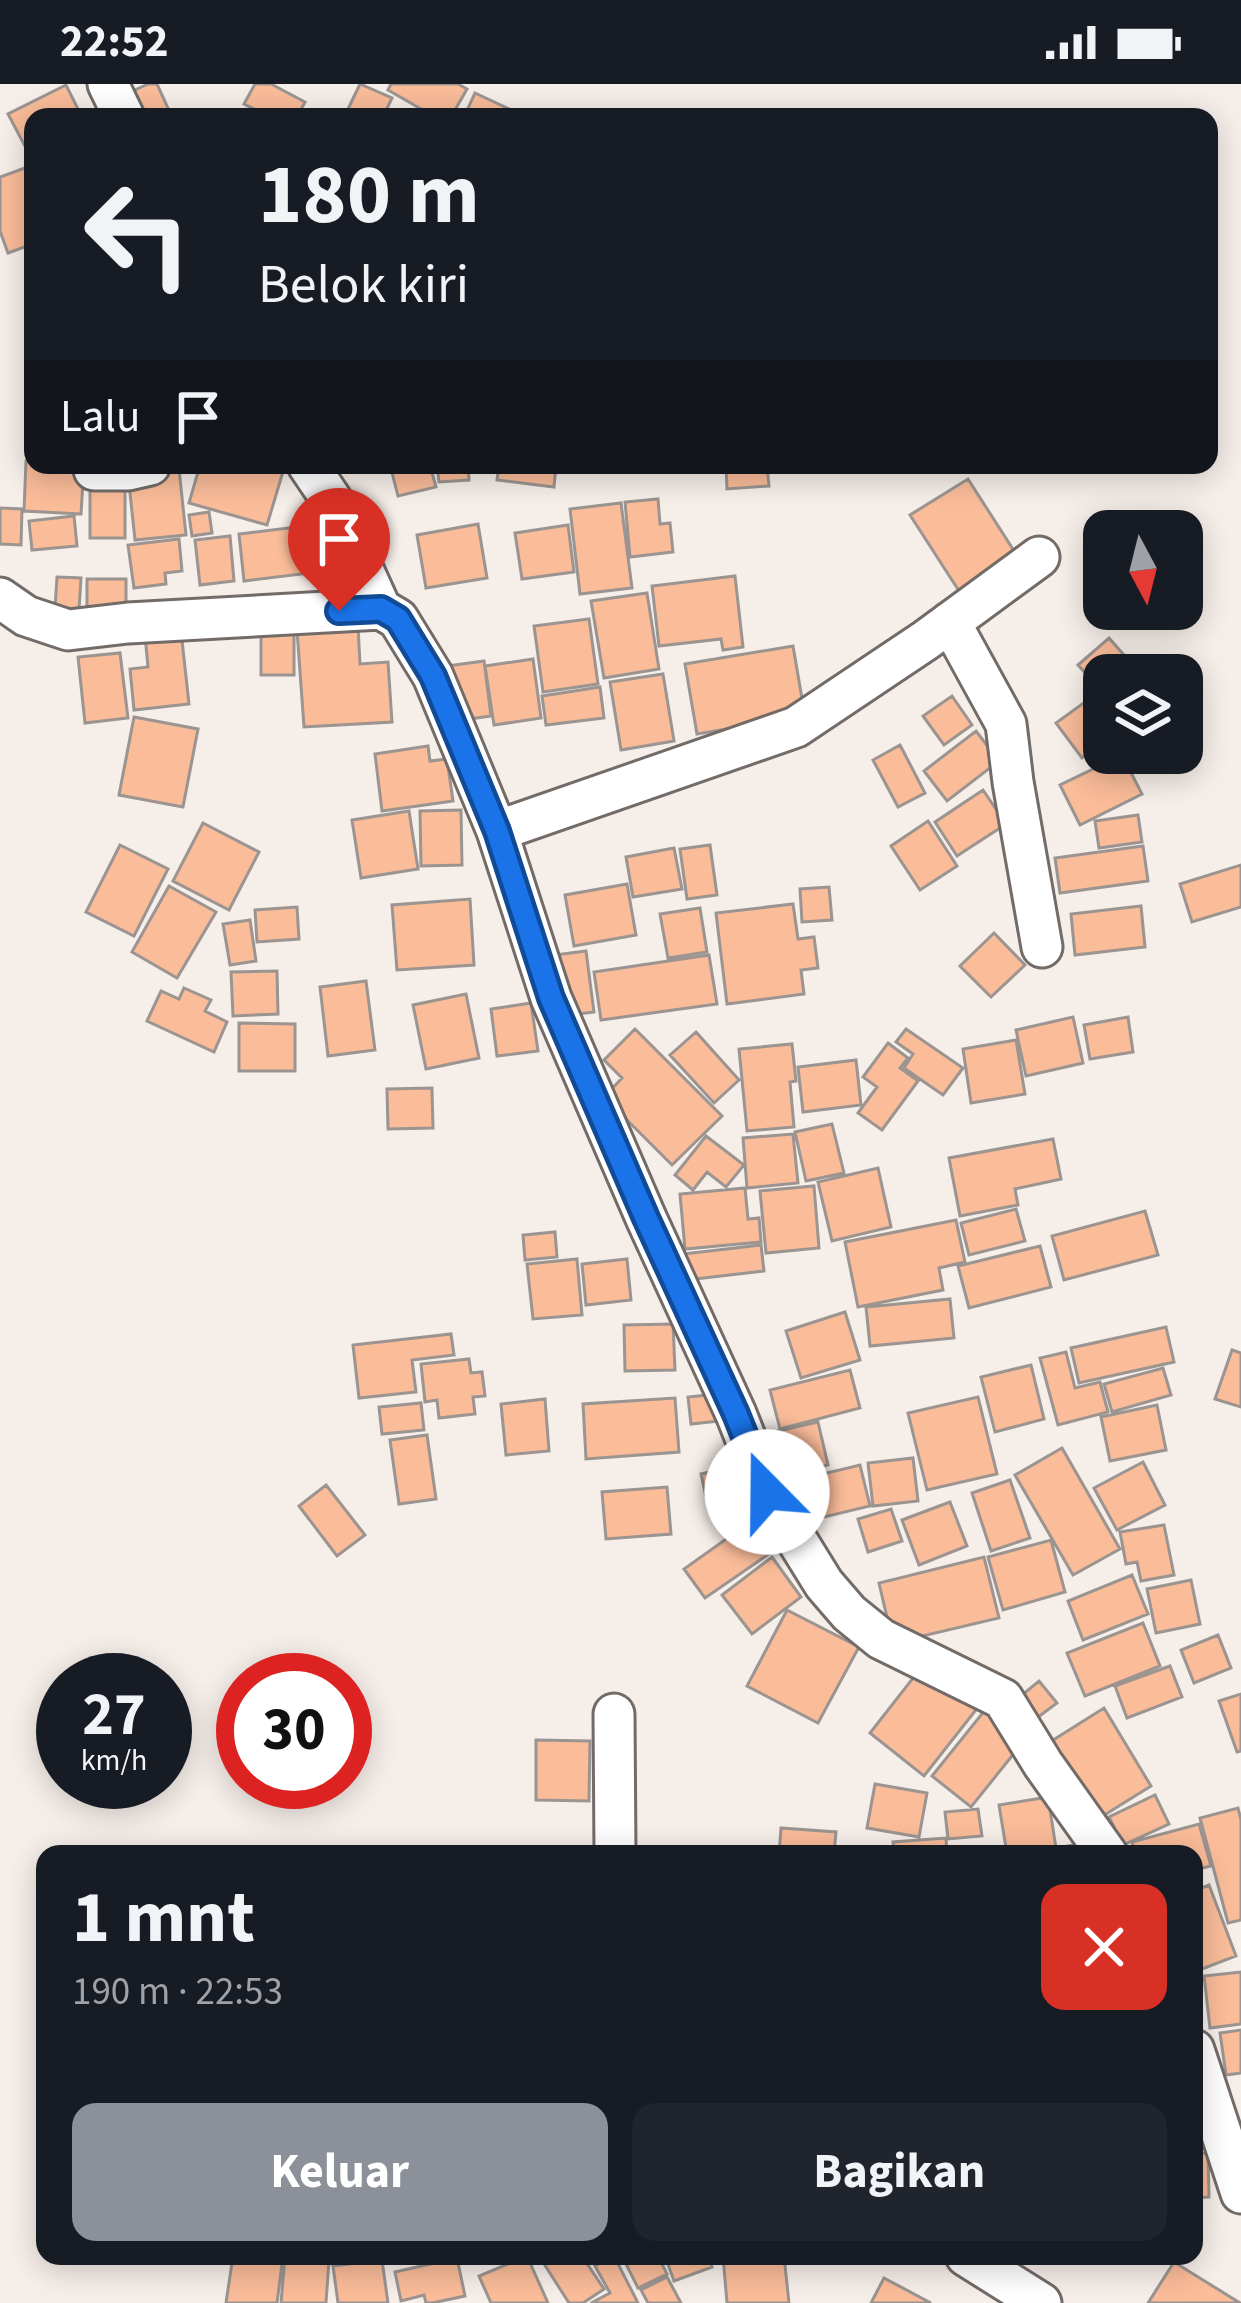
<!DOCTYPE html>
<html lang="id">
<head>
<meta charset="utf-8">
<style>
	:root { --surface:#171b24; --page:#20242c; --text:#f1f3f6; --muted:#9ea1a6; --accent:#8c9099 }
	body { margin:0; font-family:"Source Sans 3",sans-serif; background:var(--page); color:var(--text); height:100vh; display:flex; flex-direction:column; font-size:45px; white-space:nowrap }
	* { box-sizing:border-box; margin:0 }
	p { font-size:39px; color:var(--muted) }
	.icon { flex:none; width:66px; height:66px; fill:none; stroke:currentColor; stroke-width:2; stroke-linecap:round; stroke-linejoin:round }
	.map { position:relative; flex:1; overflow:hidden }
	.details { position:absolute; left:36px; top:1761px; width:1167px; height:420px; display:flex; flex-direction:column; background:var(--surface); border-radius:24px; box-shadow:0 6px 30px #0003 }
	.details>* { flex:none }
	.hud { position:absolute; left:24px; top:24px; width:1194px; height:366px; border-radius:24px; box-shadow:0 6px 30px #0003; background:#171b24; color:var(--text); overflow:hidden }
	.needle { width:78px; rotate:173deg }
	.tools { position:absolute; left:1083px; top:426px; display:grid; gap:24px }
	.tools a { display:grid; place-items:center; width:120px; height:120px; border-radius:24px; background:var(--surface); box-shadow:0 6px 30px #0003; font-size:60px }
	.speed { position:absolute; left:36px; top:1569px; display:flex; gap:24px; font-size:60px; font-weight:700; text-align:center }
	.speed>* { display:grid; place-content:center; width:156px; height:156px; border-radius:50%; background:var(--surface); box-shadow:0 6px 30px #0003; line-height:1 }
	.speed small { font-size:30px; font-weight:400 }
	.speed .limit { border:18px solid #d22; background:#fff; color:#111 }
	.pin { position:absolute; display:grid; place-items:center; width:102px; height:102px; color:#fff; margin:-123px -51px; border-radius:50% 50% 50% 0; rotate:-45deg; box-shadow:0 0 12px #0007 }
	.pin .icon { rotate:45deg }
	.me { position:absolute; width:132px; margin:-66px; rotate:338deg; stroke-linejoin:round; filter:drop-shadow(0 0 9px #0008) }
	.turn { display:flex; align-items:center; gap:42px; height:252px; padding:0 36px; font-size:54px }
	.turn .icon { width:156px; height:156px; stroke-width:2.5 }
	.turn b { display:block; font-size:84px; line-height:102px }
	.then { display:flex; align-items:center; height:114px; padding:0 36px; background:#0003; gap:24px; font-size:45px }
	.round { display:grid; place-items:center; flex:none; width:126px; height:126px; border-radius:24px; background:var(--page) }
	.headline { display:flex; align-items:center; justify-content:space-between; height:204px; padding:0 36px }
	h1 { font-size:72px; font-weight:700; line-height:90px }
	.cta { display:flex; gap:24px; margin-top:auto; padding:24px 36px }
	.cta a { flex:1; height:138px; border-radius:24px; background:var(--accent); color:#fff; font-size:48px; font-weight:700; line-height:138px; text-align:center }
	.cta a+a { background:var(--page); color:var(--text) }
	.status { display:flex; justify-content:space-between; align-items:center; height:84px; padding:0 60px; background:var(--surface); direction:ltr }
	.status svg { height:33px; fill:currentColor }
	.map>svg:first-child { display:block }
	.building { fill:#fabc99; stroke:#9b9490; stroke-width:3 }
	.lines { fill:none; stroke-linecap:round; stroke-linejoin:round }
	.minor-casing { stroke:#736b68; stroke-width:45 }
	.minor { stroke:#fff; stroke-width:39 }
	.route-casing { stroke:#114b97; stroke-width:30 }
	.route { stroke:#1a73e8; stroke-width:21 }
</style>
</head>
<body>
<div class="status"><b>22:52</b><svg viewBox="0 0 49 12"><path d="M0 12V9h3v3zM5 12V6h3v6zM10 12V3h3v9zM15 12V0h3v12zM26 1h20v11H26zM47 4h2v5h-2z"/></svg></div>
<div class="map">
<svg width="1241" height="2219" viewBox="0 0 1241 2219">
	<rect width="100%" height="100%" fill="#f6eee9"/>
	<path class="building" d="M148,0H157L172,33H129L120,13Z
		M255,0H271L305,18L297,33H270L244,20Z
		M360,0L392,14L383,33H360L347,27Z
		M391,0H458L467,5L451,33H435L388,6Z
		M66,1L82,33H33V65L28,68L8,30Z
		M475,9L524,32L523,33H464Z
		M33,81V160L8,169L0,147V93Z
		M26,377H33V381H84L81,430L24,427Z
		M200,381H285L267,441L189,419Z
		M390,381H430L436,403L398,412Z
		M437,381H468L469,396L439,398Z
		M499,381H556L554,403L497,396Z
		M726,381H767L769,402L727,405Z
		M179,385L186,451L135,456L128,390Z
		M968,395L1016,470L959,507L910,431Z
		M90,396H125V454H90Z
		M658,415L660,440L670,439L673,468L630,473L625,418Z
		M621,419L632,504L580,510L570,425Z
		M0,424L22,425L21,461L0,460Z
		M209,428L212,449L192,452L189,431Z
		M74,432L77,462L32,466L29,437Z
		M478,440L487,494L426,504L417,451Z
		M313,441L318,488L244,497L239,450Z
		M568,441L574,488L522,495L515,449Z
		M230,452L234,497L200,501L195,456Z
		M179,455L182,487L165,489L166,500L134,504L128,461Z
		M735,492L743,563L723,566L721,555L659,562L652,502Z
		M57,493L81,494L79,526L55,524Z
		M87,495H126V523H87Z
		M647,509L659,585L604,594L591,517Z
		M589,535L598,600L543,608L534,542Z
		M358,542L360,580L388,578L392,638L304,643L297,546Z
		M294,545V591H261V546Z
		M181,547L189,620L134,626L130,585L148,583L145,551Z
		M1109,554L1131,579L1118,591H1104V604L1101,607L1078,581Z
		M793,562L805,632L697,650L685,580Z
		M120,569L128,634L85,639L78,573Z
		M533,575L541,634L494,641L485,582Z
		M484,577L491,632L455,637L447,582Z
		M663,590L674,657L621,666L610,598Z
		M600,603L604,634L546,641L542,612Z
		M1096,610L1104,621V657L1082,674L1056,639Z
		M952,612L972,641L944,661L923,632Z
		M134,633L198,645L183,723L119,711Z
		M976,647L999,677L947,717L924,687Z
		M900,661L925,709L898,723L873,676Z
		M428,662L430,677L447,675L453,717L382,727L375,670Z
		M1122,671L1142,710L1080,741L1060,701Z
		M983,706L1006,740L957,772L935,738Z
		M461,726L462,781L421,782L420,727Z
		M409,727L418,785L361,794L352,736Z
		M1138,731L1142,758L1099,764L1095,737Z
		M928,737L957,782L920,806L891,762Z
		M203,739L259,768L229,826L173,797Z
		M120,761L168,785L134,852L86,828Z
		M710,761L717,811L687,815L680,765Z
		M1143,762L1148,797L1060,809L1055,774Z
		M674,764L682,805L633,813L626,773Z
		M1241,781V823L1192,838L1180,800Z
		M627,800L636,851L574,862L565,811Z
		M169,802L216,828L177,894L132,868Z
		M829,803L832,836L802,838L800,805Z
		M470,815L474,881L397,886L392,821Z
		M793,820L798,855L814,853L818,884L801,886L804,910L727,920L716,829Z
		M1141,822L1145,863L1075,871L1071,830Z
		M297,823L299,855L257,858L255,826Z
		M700,824L707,868L668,874L660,830Z
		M250,836L256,877L230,881L223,840Z
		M994,849L1025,881L991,913L960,882Z
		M586,867L594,928L562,932L555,871Z
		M709,871L717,920L601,936L594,888Z
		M277,887L278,930L233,932L231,888Z
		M366,897L375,966L328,972L320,903Z
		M184,904L211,916L205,927L227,938L214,968L147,937L161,907L179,915Z
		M466,910L479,974L426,985L413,921Z
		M531,919L538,967L497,972L491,925Z
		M1073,933L1083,979L1026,992L1016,946Z
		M1128,933L1133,968L1090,975L1084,941Z
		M239,939L295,940V987H239Z
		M635,945L722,1032L672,1081L604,1013L622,994L604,976Z
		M906,945L963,984L943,1011L904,984L913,970L896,958Z
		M696,948L739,996L714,1019L670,971Z
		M1016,956L1025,1010L971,1019L963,965Z
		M888,959L908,974L900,984L918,997L882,1046L858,1029L877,1003L863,993Z
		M792,960L796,997L790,998L794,1043L747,1047L739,965Z
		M856,976L861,1021L803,1028L798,983Z
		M432,1004L433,1044L388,1045L387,1005Z
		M832,1040L844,1089L806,1097L795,1048Z
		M793,1050L798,1099L747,1104L743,1054Z
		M706,1052L744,1081L726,1103L707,1088L693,1106L675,1091Z
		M1053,1055L1061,1095L1015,1105L1018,1121L960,1132L949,1074Z
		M878,1084L891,1143L832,1157L818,1098Z
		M814,1102L819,1164L766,1169L760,1107Z
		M745,1104L748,1135L759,1134L761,1158L685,1165L680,1110Z
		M1016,1125L1025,1157L969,1171L961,1139Z
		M1145,1127L1158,1171L1064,1196L1052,1152Z
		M956,1136L965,1178L939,1184L943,1206L858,1223L845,1158Z
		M555,1148L557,1173L525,1176L523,1151Z
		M761,1161L764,1187L686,1196L683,1170Z
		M1040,1162L1051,1203L969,1224L958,1182Z
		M577,1175L582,1231L533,1235L527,1180Z
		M627,1175L631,1216L586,1221L582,1180Z
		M950,1215L954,1254L870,1262L866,1223Z
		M845,1228L860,1276L801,1294L786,1247Z
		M673,1240L675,1286L625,1287L624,1241Z
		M1166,1243L1174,1278L1079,1299L1071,1264Z
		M451,1250L454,1271L412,1276L416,1308L359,1314L353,1261Z
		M1232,1266L1241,1269V1323L1215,1315Z
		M1066,1268L1075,1304L1100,1298L1108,1328L1058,1341L1040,1274Z
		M469,1275L471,1289L482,1288L485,1312L473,1313L475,1330L439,1334L437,1316L425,1318L421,1280Z
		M1031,1281L1044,1335L995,1348L981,1293Z
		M1163,1284L1171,1311L1112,1328L1104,1300Z
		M850,1286L860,1324L780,1345L770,1306Z
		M718,1310L720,1337L691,1340L688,1313Z
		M978,1313L997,1390L927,1406L908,1329Z
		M675,1314L679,1368L586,1375L583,1320Z
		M545,1315L549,1367L506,1371L501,1320Z
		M421,1319L424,1346L382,1350L379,1323Z
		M1157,1321L1166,1366L1110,1377L1101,1333Z
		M818,1338L828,1381L788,1391L778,1347Z
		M427,1351L436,1415L399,1420L390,1356Z
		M1062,1364L1120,1465L1073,1491L1015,1391Z
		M913,1374L918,1417L873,1422L868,1379Z
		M1143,1378L1165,1421L1117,1446L1094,1404Z
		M860,1381L870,1422L820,1434L810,1393Z
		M734,1383L742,1420L709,1427L701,1390Z
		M1010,1396L1030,1454L991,1467L972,1409Z
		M326,1401L365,1451L337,1472L299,1422Z
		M667,1403L671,1450L606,1455L602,1408Z
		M950,1418L967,1462L919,1481L902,1436Z
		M891,1425L902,1457L868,1468L858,1435Z
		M760,1431L782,1461L705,1514L684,1485Z
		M1164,1441L1174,1491L1141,1497L1137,1478L1126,1480L1120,1448Z
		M1051,1456L1065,1508L1003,1526L988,1473Z
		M772,1473L801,1513L752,1550L722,1511Z
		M984,1473L999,1534L893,1559L879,1499Z
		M1132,1491L1148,1530L1083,1556L1068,1517Z
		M1191,1496L1200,1540L1156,1549L1147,1505Z
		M787,1526L859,1563L818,1639L747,1602Z
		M1143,1539L1160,1582L1085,1612L1067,1569Z
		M1218,1551L1231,1584L1194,1599L1181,1566Z
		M924,1580L979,1622L924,1692L870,1649Z
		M1170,1582L1182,1613L1127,1634L1115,1602Z
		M1039,1597L1057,1619L1033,1637L1016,1616Z
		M1241,1610V1667L1237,1668L1219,1617Z
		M1104,1624L1151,1702L1098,1735L1050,1658Z
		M985,1626L1024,1657L971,1723L932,1692Z
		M536,1656L590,1657L589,1717L536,1716Z
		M875,1700L927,1709L919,1753L867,1744Z
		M1155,1711L1169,1740L1123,1761L1109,1733Z
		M1048,1713L1056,1764L1085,1759L1087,1770H1007L999,1721Z
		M1238,1724L1241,1736V1836L1228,1839L1200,1734Z
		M978,1725L982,1752L948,1755L945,1728Z
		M1199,1740L1211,1782L1194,1786V1770H1135L1132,1758Z
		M781,1744L836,1748L834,1770H779Z
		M946,1754L947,1770H894L893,1758Z
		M1209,1801L1236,1872L1194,1888V1807Z
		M1241,1888V1940L1210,1944L1204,1892Z
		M1241,1946V1989L1226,1991L1220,1949Z
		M1208,2069L1209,2113L1194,2114V2070Z
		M233,2172H283L277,2219H226Z
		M285,2172L329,2176L326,2219H281Z
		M527,2172L548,2219H491L479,2192Z
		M539,2172H582L604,2205L583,2219H569Z
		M614,2172L638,2219H591L610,2209L595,2182Z
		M622,2172H658L667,2190L638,2204Z
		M665,2172H708L712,2183L674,2197Z
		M723,2172H784L789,2219H727Z
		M457,2174L465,2212L432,2219H426L424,2211L401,2217L395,2188Z
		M382,2176L388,2219H338L333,2182Z
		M1174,2178L1240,2219H1148Z
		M667,2193L681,2219H648L641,2206Z
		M884,2194L931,2219H871Z"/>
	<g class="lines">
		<g class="minor-casing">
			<path id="minor" d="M108,0L124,33
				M308,381L331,415L381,525L398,535L433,592L497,747L551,914L646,1134L736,1330L767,1408L824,1500L849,1529L881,1555L1003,1615L1043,1680L1107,1770
				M94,386H128L150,381
				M0,514L26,532L68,546L128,539L381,525
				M950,538L1006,640L1013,698L1042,863
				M497,747L796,643L926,556L1039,473
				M614,1630L615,1770
				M1194,1966L1241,2109
				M966,2172L1041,2219"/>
		</g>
		<use href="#minor" class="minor"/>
	</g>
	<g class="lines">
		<g class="route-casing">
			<path id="route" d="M339,527L381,525L398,535L433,592L497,747L551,914L646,1134L736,1330L767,1408"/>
		</g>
		<use href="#route" class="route"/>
	</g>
</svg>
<div class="tools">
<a><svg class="needle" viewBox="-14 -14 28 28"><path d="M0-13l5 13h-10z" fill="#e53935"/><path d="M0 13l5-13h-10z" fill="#9ea1a6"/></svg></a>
<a><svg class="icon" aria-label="layers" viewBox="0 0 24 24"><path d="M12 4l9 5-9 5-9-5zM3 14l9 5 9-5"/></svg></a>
</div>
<div class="speed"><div>27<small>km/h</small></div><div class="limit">30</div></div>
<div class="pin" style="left:339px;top:527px;background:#d93025"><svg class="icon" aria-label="arrive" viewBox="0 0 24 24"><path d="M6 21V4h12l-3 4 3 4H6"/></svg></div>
<svg class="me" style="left:767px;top:1408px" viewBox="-20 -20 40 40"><circle r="19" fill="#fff"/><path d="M0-13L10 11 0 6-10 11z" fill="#1a73e8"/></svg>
<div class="hud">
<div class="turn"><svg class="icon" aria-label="left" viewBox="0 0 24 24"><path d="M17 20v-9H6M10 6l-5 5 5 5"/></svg><div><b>180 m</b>Belok kiri</div></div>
<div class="then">Lalu<svg class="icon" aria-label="arrive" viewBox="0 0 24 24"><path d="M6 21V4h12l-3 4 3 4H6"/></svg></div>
</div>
<section class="details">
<div class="headline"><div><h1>1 mnt</h1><p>190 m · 22:53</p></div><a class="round" style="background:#d93025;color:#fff"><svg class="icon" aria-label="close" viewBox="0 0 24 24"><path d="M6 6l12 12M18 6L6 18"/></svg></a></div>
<div class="cta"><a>Keluar</a><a>Bagikan</a></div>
</section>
</div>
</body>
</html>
